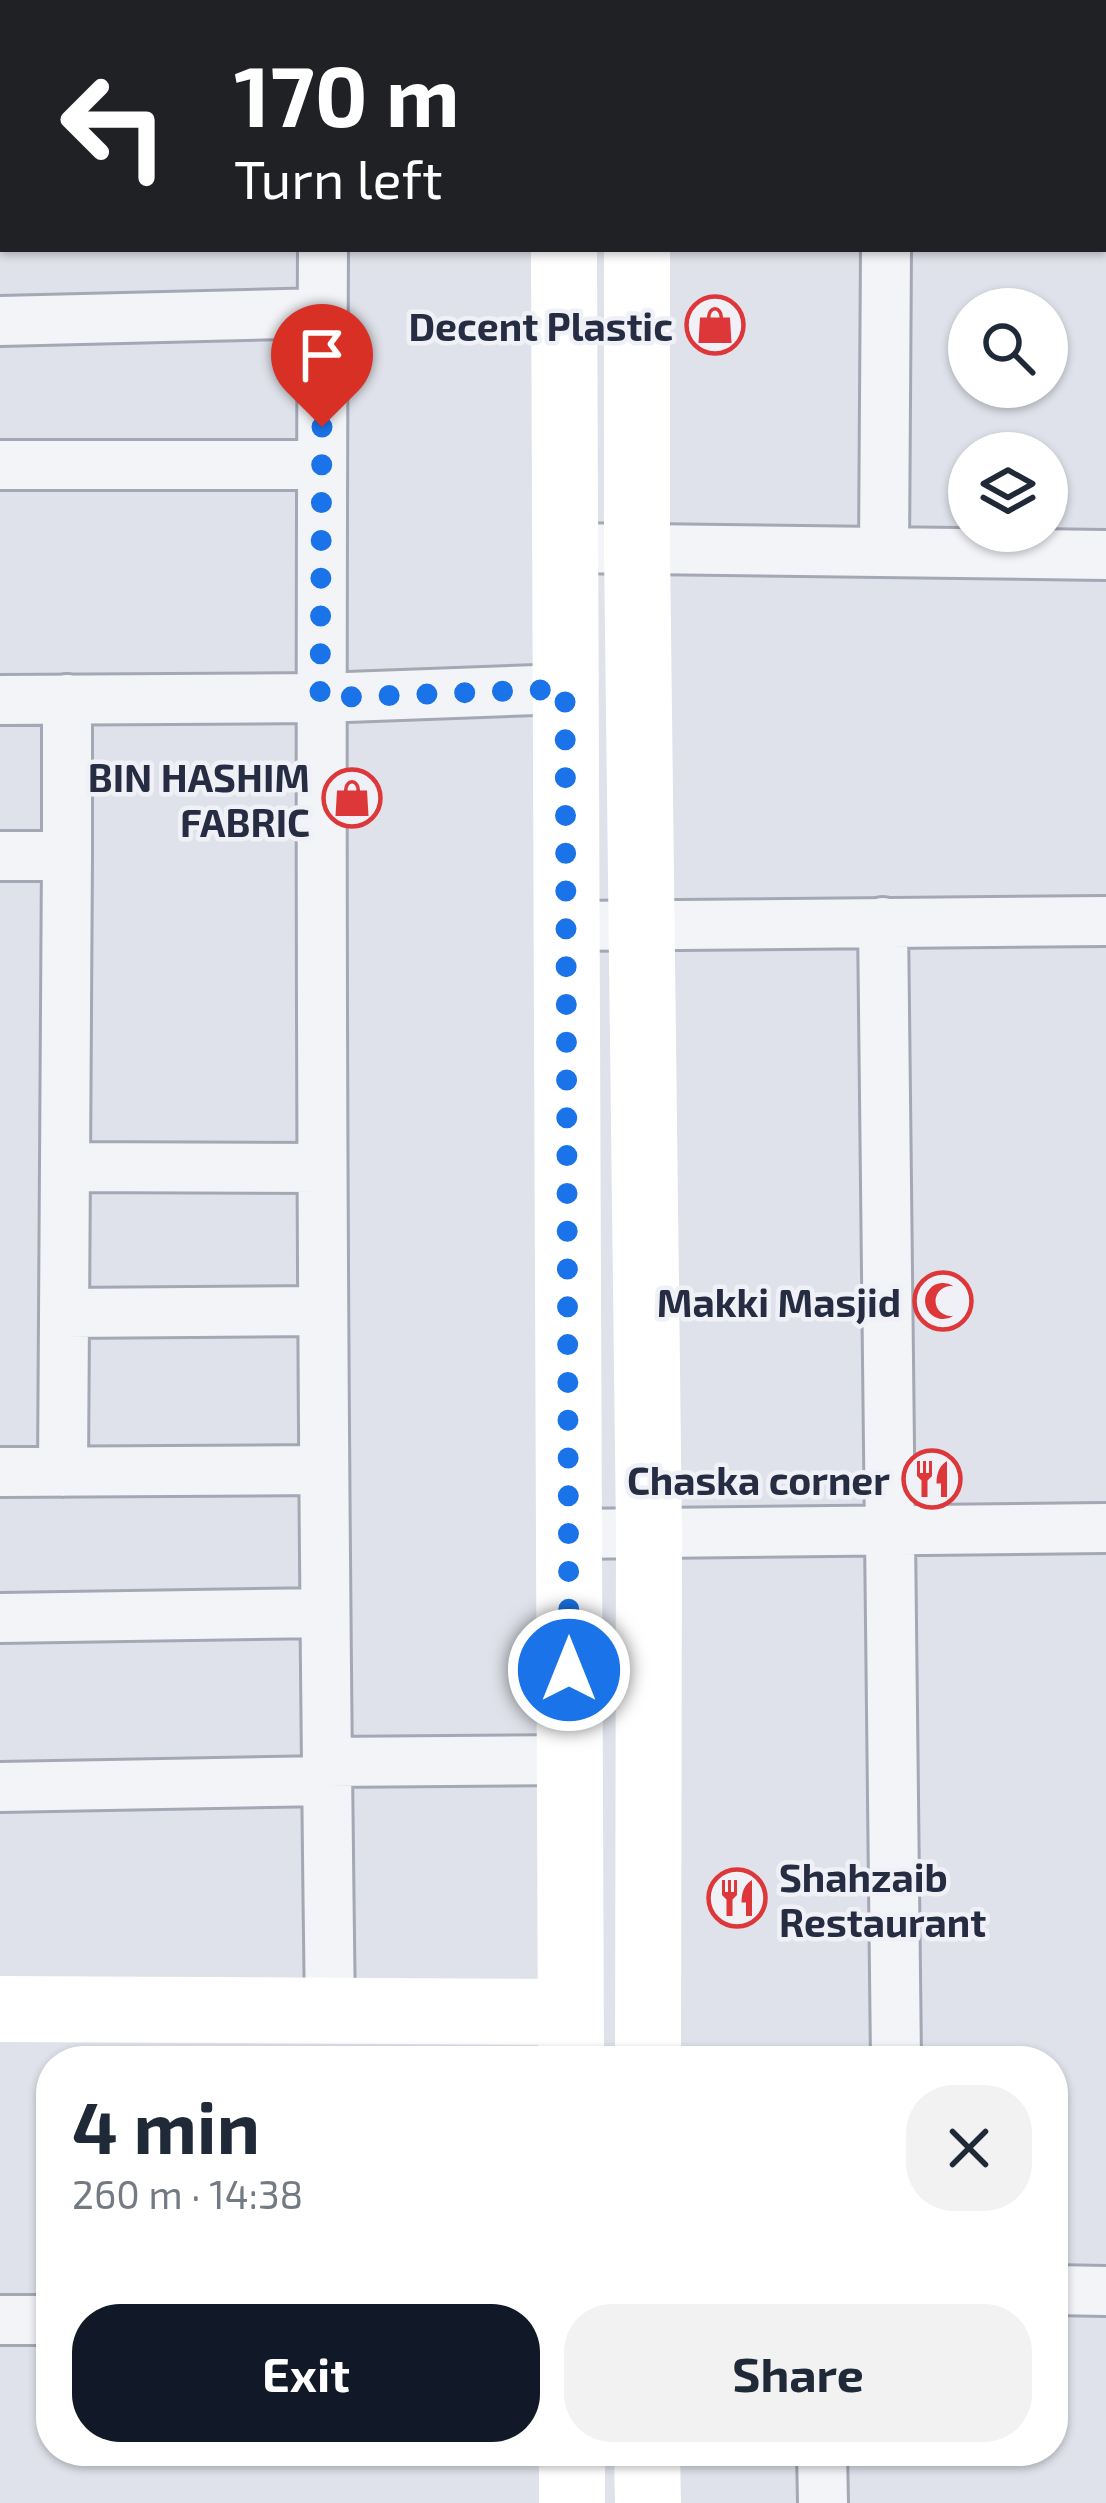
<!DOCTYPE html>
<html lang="en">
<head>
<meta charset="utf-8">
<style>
	:root { --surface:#fff; --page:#f2f2f3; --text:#1f2937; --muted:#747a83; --accent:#111827 }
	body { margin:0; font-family:"Exo 2",sans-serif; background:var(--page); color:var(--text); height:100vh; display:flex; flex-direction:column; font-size:45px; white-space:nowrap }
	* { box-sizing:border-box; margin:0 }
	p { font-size:39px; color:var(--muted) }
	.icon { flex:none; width:66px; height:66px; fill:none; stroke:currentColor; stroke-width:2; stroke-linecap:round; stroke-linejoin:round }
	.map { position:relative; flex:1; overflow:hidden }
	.details { position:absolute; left:36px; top:2046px; width:1032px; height:420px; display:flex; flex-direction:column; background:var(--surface); border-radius:48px; box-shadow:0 3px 9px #0004 }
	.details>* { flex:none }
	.hud { position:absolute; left:0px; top:0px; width:1107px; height:252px; box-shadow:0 3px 9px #0004; background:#202124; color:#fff; overflow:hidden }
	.buttons { position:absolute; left:948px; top:288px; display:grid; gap:24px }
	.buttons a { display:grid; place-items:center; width:120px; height:120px; border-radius:50%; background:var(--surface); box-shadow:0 3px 9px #0004; font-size:60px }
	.pin { position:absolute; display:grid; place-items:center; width:102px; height:102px; color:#fff; margin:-123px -51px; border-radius:50% 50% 50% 0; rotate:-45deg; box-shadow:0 0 12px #0007 }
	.pin .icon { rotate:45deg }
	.me { position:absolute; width:132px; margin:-66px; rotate:0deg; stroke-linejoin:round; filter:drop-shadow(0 0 9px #0008) }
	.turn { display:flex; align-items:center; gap:42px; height:252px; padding:0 36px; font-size:54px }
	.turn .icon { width:156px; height:156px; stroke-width:2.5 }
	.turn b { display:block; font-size:84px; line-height:102px }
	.round { display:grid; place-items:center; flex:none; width:126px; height:126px; border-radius:48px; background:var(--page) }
	.summary { display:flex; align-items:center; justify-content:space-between; height:204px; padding:0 36px }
	h1 { font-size:72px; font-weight:700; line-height:90px }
	.button { display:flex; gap:24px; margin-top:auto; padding:24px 36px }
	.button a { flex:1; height:138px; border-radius:48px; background:var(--accent); color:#fff; font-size:48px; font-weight:700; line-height:138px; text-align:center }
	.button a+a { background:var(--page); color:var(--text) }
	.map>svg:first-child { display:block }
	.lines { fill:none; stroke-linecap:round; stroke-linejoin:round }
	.street-casing { stroke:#a4a8b5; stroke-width:54 }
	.street { stroke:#f3f4f8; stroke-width:48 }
	.secondary { stroke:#fff; stroke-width:66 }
	.route { stroke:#1a73e8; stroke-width:21; stroke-dasharray:0 37.8 }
	.labels { text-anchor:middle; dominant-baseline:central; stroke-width:9; stroke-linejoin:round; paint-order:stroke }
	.poi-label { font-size:39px; font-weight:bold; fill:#262d43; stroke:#eff1f7; text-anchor:end }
</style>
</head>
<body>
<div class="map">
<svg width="1106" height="2503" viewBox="0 0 1106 2503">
	<rect width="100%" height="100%" fill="#dfe2ea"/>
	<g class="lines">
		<g class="street-casing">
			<path id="street" d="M324,3V0
				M887,3V0
				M0,12H3
				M0,153H3
				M323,249C320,837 322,1425 330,2013
				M0,321L323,313
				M0,465H321
				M564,548L1106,555
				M884,552L886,249
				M67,699V856
				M0,700L320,698L565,689
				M0,856H67L63,1472
				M883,922L896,2061
				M566,926L1106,921
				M65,1167L322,1168
				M64,1313L322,1311
				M0,1472L323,1470
				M569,1534L1106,1528
				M0,1618L325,1613
				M327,1762L569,1760
				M0,1787L327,1781
				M1053,2290L1106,2291
				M0,2320H51
				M822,2451L823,2503"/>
		</g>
		<use href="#street" class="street"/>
		<path class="secondary" d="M564,0V3
			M637,0V3
			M564,249L571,2061
			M637,249V549L649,1533L648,2061
			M0,2009L570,2012
			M572,2451V2503
			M647,2451L648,2503"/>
	</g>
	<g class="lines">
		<path class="route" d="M322,427L320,698L565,689L569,1670"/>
	</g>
	<defs>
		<g id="shop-ring" transform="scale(3)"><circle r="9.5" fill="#eff1f7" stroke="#dd373a" stroke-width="1.5"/><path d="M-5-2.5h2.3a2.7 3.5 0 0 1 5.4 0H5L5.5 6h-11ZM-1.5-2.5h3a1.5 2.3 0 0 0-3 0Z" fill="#dd373a"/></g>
		<g id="mosque-ring" transform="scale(3)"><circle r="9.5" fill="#eff1f7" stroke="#dd373a" stroke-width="1.5"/><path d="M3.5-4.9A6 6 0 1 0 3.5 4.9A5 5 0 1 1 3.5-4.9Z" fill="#dd373a"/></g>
		<g id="restaurant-ring" transform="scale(3)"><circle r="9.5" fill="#eff1f7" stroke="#dd373a" stroke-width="1.5"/><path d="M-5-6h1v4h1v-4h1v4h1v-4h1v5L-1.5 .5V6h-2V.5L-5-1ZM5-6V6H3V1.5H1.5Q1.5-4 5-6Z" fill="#dd373a"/></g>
	</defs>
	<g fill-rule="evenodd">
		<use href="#shop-ring" x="715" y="325"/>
		<use href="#shop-ring" x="352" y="798"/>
		<use href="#mosque-ring" x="943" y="1301"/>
		<use href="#restaurant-ring" x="932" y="1479"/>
		<use href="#restaurant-ring" x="737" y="1898"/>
	</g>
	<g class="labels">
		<g class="poi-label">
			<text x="673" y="325">Decent Plastic</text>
			<text x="310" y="776">BIN HASHIM<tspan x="310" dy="45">FABRIC</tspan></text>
			<text x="901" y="1301">Makki Masjid</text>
			<text x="890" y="1479">Chaska corner</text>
			<text x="779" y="1876" text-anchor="start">Shahzaib<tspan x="779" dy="45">Restaurant</tspan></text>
		</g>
	</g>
</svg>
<div class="buttons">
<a><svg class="icon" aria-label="search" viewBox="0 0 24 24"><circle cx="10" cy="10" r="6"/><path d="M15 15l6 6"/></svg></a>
<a><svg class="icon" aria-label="layers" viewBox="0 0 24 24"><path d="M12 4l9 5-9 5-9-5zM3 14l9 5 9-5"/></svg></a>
</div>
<div class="pin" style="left:322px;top:427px;background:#d93025"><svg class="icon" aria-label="arrive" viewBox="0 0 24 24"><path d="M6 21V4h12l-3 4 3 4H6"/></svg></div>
<svg class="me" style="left:569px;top:1670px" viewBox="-20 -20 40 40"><circle r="17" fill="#1a73e8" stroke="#fff" stroke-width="3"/><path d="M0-11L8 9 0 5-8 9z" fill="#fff"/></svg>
<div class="hud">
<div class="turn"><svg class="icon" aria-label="left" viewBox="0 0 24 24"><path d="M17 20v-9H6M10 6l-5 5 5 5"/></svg><div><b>170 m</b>Turn left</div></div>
</div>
<section class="details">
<div class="summary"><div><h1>4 min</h1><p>260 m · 14:38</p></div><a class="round"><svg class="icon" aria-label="close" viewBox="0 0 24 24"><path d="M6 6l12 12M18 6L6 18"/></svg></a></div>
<div class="button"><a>Exit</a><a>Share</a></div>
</section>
</div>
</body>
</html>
